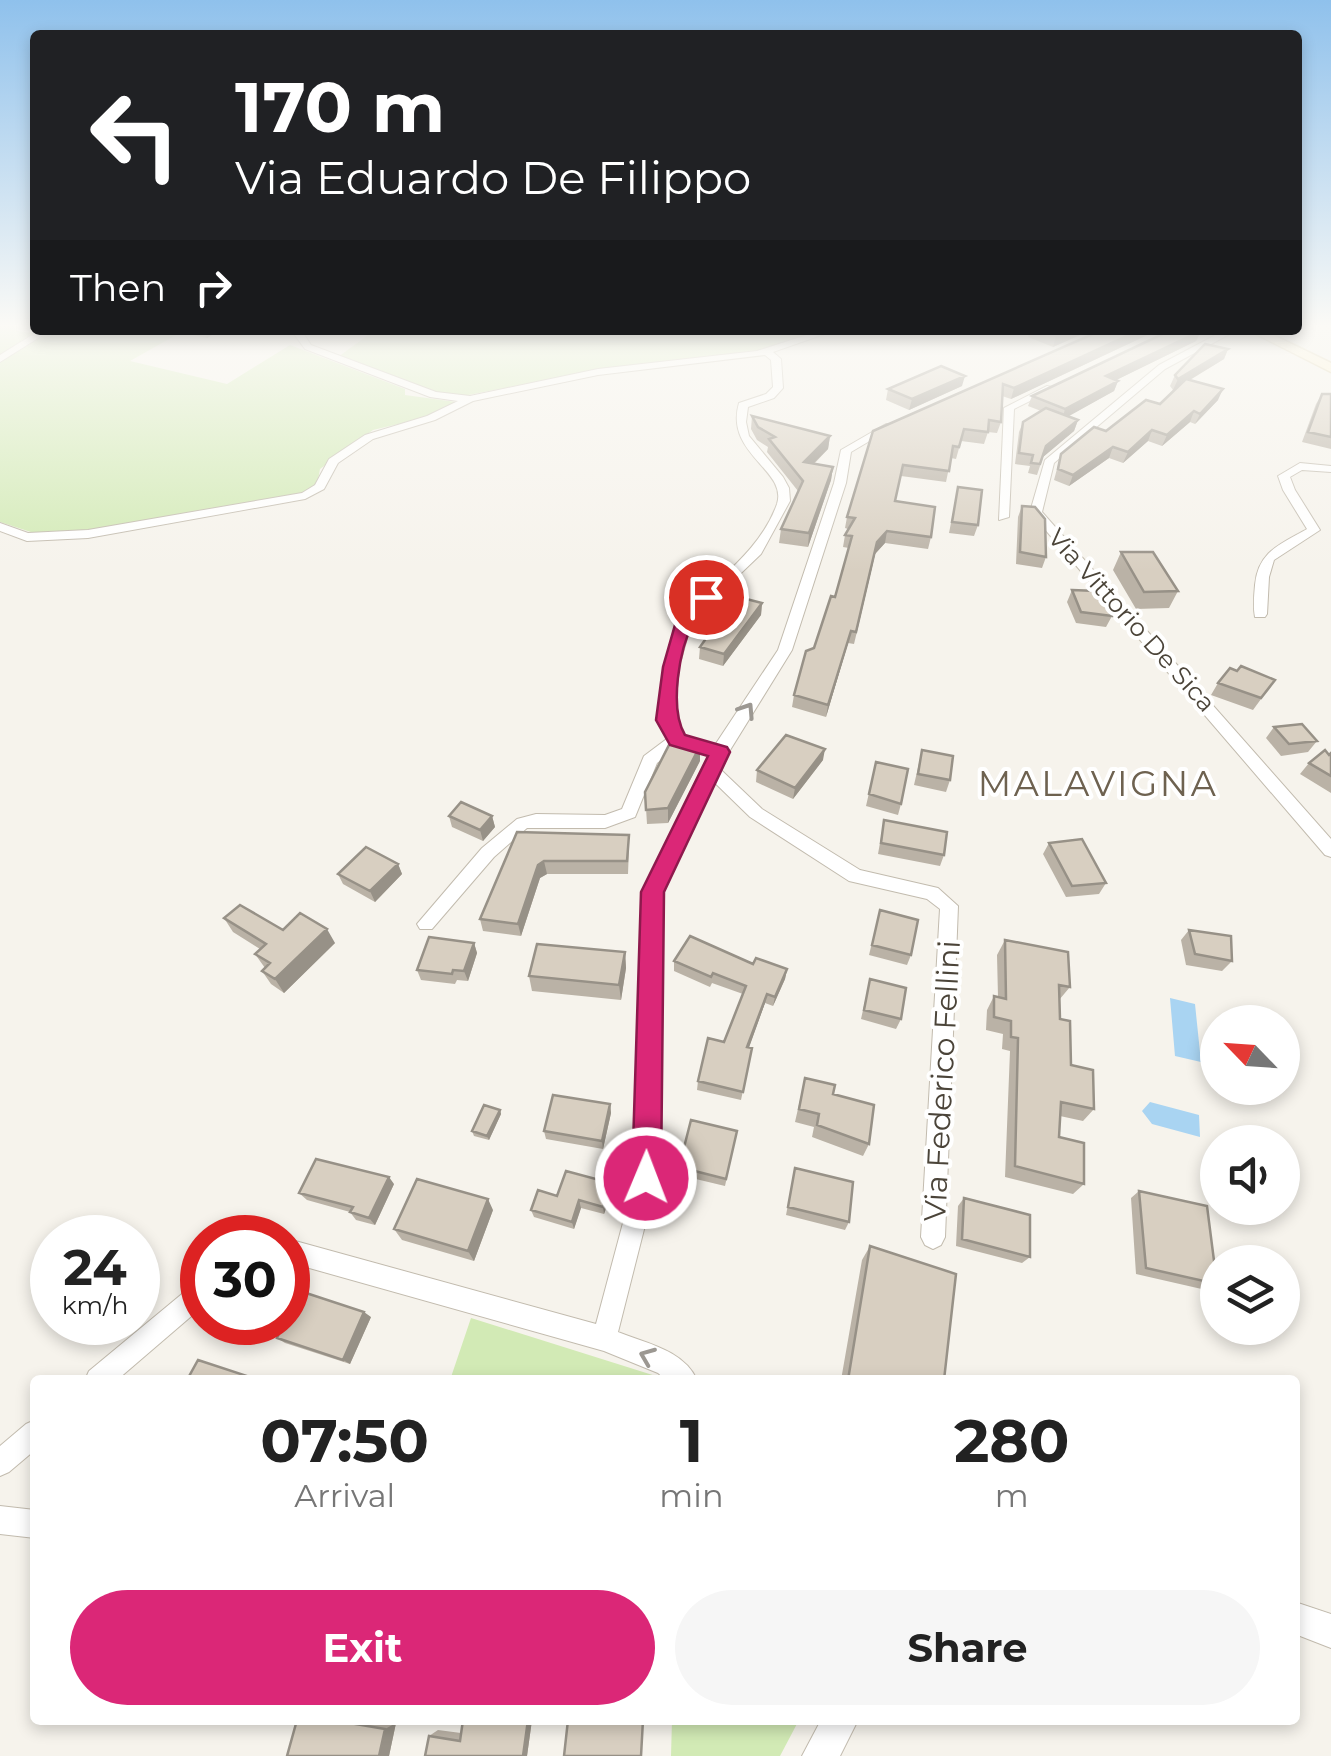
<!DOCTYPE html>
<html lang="en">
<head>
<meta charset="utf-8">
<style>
	:root { --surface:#fff; --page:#f6f6f6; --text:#222; --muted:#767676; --accent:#db2777 }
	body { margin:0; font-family:Montserrat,sans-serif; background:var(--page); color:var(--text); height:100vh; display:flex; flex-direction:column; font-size:38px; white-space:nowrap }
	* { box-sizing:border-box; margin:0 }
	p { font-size:32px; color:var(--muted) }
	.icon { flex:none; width:55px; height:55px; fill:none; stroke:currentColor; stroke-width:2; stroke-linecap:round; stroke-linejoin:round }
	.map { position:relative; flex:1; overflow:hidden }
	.details { position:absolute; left:30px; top:1375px; width:1270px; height:350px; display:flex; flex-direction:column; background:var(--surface); border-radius:10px; box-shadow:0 5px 15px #0003 }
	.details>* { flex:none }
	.top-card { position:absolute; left:30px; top:30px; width:1272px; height:305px; border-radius:10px; box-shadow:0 5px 15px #0003; background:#202124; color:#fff; overflow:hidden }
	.needle { width:65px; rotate:295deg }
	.fabs { position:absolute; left:1200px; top:1005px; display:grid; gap:20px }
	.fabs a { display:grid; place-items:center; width:100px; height:100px; border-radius:50%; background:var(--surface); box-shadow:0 5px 15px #0003; font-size:50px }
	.speed { position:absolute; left:30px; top:1215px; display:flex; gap:20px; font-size:50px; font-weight:700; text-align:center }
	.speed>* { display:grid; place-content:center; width:130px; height:130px; border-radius:50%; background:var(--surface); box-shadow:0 5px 15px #0003; line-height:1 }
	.speed small { font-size:25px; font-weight:400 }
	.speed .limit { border:15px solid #d22; background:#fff; color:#111 }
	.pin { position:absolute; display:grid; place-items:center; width:85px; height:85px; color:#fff; margin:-42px; border:5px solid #fff; border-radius:50%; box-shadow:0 2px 10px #0007 }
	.me { position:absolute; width:110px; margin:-55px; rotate:1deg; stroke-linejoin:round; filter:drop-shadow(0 0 8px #0008) }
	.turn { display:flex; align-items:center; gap:35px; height:210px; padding:0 40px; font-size:45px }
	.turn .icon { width:130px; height:130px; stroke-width:2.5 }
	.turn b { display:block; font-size:70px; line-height:85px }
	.then { display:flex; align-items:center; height:95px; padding:0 40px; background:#0003; gap:20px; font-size:38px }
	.eta { display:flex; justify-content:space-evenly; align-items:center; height:170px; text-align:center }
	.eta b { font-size:60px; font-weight:700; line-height:70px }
	.button { display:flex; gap:20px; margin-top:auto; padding:20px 40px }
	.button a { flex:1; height:115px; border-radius:60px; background:var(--accent); color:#fff; font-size:40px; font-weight:700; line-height:115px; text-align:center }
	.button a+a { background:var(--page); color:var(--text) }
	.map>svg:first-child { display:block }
	.green { fill:#d2eab5 }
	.water { fill:#a9d4f2 }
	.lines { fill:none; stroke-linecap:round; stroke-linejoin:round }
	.minor-casing { stroke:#c2bbae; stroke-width:2 }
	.tertiary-casing { stroke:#c2bbae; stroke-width:2 }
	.secondary-casing { stroke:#d6c79b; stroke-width:3 }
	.minor { fill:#fff; fill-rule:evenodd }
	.tertiary { fill:#fff; fill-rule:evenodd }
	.secondary { fill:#fff3cd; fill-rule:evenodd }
	.wall { fill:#bab2a6 }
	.shaded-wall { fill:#979187 }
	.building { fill:#d8cfc1; stroke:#979187; stroke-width:2.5 }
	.oneway { stroke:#9c9892 }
	.route { fill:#db2777; stroke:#8e194d; stroke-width:2.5 }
	.labels { text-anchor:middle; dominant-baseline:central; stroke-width:8; stroke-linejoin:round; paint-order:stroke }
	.far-street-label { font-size:25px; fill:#4b4439; stroke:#fff }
	.street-label { font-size:30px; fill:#4b4439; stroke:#fff }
	.quarter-label { font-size:35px; letter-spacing:2.5px; fill:#6e6250; stroke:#fff }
</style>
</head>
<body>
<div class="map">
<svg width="1331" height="1756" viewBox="0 0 1331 1756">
	<rect width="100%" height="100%" fill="#f6f3ec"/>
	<path class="green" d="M0,325H19L16,331L44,334L51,330H185L130,361L227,384L290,345L405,389V395L456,402L428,417L373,430L320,469L317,486L303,494L89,530L37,534L0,522Z
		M375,330H822L762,350L614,367L463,396L436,393L338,357Z
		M471,1318L659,1377L661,1380H450Z
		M672,1720H799L780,1756H671Z"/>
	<path class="water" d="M1170,998L1195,1004L1201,1062L1175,1056Z
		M1150,1102L1199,1115L1200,1137L1152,1124L1142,1111Z"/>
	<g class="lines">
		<g class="minor-casing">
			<path id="minor" d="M40,330H51L0,362V355Z
				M291,330H301L311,345L436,392L470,396L598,369L757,351L822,330H836L773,352L781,359L783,388L774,398L748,407L746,422L749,436L783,477L789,488L790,501L761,554L692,620L679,667L674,720L683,736L715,745L778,650L834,483L841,450L886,424L895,426L851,452L846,483L792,650L719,768L762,809L860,870L938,888L958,906L945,1237L941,1245L933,1249L925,1245L921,1237L940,909L927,899L849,881L750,817L713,781L661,892L657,1178L618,1332C645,1343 684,1350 697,1380H666L658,1373L604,1351L288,1262V1239L596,1324L635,1178L643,892L710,755L679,746L657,763L635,817L605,828H527L494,857L432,929H420L417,924L482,848L517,819L536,814L605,815L622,809L644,756L668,738C657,717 660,711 662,687C665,666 669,640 679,620C684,610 697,601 706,593C733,567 764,541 777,504C788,470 724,454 739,403L766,394L773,387L771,360L765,355L598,375L473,401L435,420L373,439L338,463L324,489L305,499L88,538L27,541L0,531V523L28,533L88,530L302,493L315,485L329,459L365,435L427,416L458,401L430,397L305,349Z
				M1225,330H1237L1165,369L1054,463L1042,512L1331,839V857L1325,855L1030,512L1045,460L1159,365Z
				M1047,386L1056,388L1014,409L1009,517L999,520L1004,408Z
				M1300,463L1331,466V472L1302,470L1290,477L1295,490L1320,530L1274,560L1269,577L1267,614L1265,617H1255C1253,607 1254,596 1255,585C1258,551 1281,544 1307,529L1283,490L1278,476Z
				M202,1280V1307L117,1380H85L89,1371L194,1284Z
				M35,1420V1450L9,1472L0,1476V1446L26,1424Z
				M0,1506L35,1510V1538L0,1534Z"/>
		</g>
		<g class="tertiary-casing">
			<path id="tertiary" d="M1295,1602L1331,1614V1648L1295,1634Z
				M821,1720H858L840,1756H802Z"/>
		</g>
		<g class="secondary-casing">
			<path id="secondary" d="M1248,330H1263L1331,363V372Z"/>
		</g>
		<use href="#minor" class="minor"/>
		<use href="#tertiary" class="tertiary"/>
		<use href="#secondary" class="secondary"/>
	</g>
	<path class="wall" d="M182,330H220L207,338L183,333Z
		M1030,330H1091L1053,347L1028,337Z
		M1102,330H1158L1011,399L1002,396L1001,422L997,433L988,432L984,444L961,441L956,459L951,458L946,482L901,476L895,501L931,537L928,549L885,543L875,554L854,644L848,643L826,717L792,707L794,695L835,597L849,548L843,547L845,535L848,529L845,528L847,517L873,431Z
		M1201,331L1196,341L1116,380L1118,381L1114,391L1068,416L1078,420L1074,431L1043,457L1037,475L1028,473L1030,466L1015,464L1019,432L1023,422L1041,411L1028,406L1032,396Z
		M1228,349L1224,359L1190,380L1218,400L1195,424L1190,422L1162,446L1148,441L1123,463L1109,458L1069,486L1054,480L1061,454L1160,404L1173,390L1170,386L1175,375Z
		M962,386L909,410L886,400L888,389Z
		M1322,394H1331V449L1302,442L1316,404Z
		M752,416L830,436L828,449L814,464L833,467L831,480L808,547L779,543L781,529L798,491L767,452L768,447L757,440L751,429Z
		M958,487L978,525L974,536L949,533Z
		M1022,506L1046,557L1042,568L1016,564L1018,517Z
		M1121,552L1178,591L1169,608L1136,609L1113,570Z
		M1072,590L1112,616L1106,627L1076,623L1067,602Z
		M762,603L761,615L723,666L699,659L700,647L720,618L721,608Z
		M1237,671L1275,680L1253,710L1211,695L1218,683Z
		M1274,727L1317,741L1308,752L1281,756L1266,738Z
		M922,750L950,780L946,792L914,785Z
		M1331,753V793L1300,774L1309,763Z
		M823,760L793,799L756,782L757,770Z
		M700,761L668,823L647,824L645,792Z
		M876,762L901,804L898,815L866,806Z
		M449,816H492L495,827L483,841L452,827Z
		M884,820L944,855L940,866L878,854Z
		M517,832L629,848L628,874H547L540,878L521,936L483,931L480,919Z
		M1049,843L1106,883L1099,894L1066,897L1043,854Z
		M398,864L402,874L375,902L343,884L338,874Z
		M880,910L911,955L907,965L869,955Z
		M224,918L283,930L335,943L284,993L271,984L262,971L265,968L255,954L260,949L233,932Z
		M1189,930L1232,961L1222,971L1186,965L1181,940Z
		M1005,940L1070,987L1059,1000L1060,1019L1071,1065L1094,1109L1083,1121L1060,1116L1059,1137L1084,1184L1073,1194L1005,1177L1010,1051L1002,1049L1003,1034L986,1030L987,1010L994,996L998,997L997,955Z
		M474,943L477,953L468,981L457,980L455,984L421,980L417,970Z
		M625,952L626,968L621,1000L532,991L529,976Z
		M674,961L753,964L787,969L785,979L773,1006L765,1003L749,1047L752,1048L741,1100L697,1090L698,1081L724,1042L743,994L712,983L710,987L674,971Z
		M870,979L901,1019L896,1029L861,1019Z
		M805,1078L833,1094L869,1144L863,1156L812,1137L814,1127L795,1122Z
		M610,1104L611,1113L603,1149L546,1139L544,1131Z
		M500,1110L501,1114L489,1140L474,1136L472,1131Z
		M737,1131L725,1186L679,1175V1167Z
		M795,1168L849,1222L845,1230L786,1215Z
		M394,1184L375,1225L356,1220L350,1212L307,1200L299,1193Z
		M612,1191L604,1214L581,1208L574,1229L534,1217L531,1210L557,1196Z
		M1139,1191L1217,1284L1206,1290L1136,1274L1131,1198Z
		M964,1198L1030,1257L1022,1263L956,1246L958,1206Z
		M493,1210L474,1261L402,1240L394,1229Z
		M870,1246L944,1380H841L862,1260Z
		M371,1317L350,1364L285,1343L277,1338Z
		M297,1720H380L396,1723L389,1756H287Z
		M463,1720H532L527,1756L429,1736L438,1730L461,1733Z"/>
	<path class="shaded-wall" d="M204,330H220L207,338Z
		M1070,330H1091L1053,347L1056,336Z
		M1140,330H1158L1011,399L1014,388Z
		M1201,331L1196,341L1102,387L1106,376Z
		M1228,349L1224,359L1173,390L1178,379Z
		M965,376L962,386L909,410L912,399Z
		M1118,381L1114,391L1062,420L1065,409Z
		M1223,389L1218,400L1195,424L1200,414Z
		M1194,411L1190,422L1162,446L1167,435Z
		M1078,420L1074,431L1043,457L1046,446Z
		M1152,430L1148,441L1123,463L1128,452Z
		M830,436L828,449L802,475L804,462Z
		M1113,447L1109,458L1069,486L1073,475Z
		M833,467L831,480L808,547L809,533Z
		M887,531L885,543L875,554L854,644L877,542Z
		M762,603L761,615L723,666L724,654Z
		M851,631L848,643L826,717L828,705Z
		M700,746V761L668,823V808Z
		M825,749L823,760L793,799L795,788Z
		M492,816L495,827L483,841L480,830Z
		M544,861L547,874L540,878L521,936L518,924L538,865Z
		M398,864L402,874L375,902L370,891Z
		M327,929L335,943L284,993L275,979Z
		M474,943L477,953L468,981L464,971Z
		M625,952L626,968L621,1000L619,985Z
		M787,969L785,979L773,1006L775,997Z
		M767,994L765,1003L746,1056L747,1047Z
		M610,1104L611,1113L603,1149L602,1141Z
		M500,1110L501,1114L489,1140L487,1136Z
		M389,1177L394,1184L375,1225L369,1218Z
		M611,1183L612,1191L604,1214L603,1207Z
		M488,1199L493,1210L474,1261L468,1251Z
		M579,1200L581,1208L574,1229L572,1222Z
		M364,1312L371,1317L350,1364L343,1360Z
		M528,1720H532L527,1756H523Z
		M396,1723L389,1756H379L385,1729Z"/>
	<path class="building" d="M1041,330H1070L1056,336Z
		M1102,330H1140L1014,388L1003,384L1001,422L989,420L988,432L964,429L959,447L953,446L949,471L903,465L895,501L935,507L931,537L887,531L877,542L856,632L851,631L828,705L794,695L806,651L814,648L831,596L835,597L852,536L845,535L855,518L847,517L873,431Z
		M1171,330L1201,331L1106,376L1118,381L1065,409L1032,396Z
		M1205,344L1228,349L1178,379L1175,375Z
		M941,366L965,376L912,399L888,389Z
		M1186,379L1223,389L1200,414L1194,411L1167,435L1152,430L1128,452L1113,447L1073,475L1058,469L1061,454L1094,427L1106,431L1146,400L1160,404Z
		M1322,394H1331V437L1308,432Z
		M1046,408L1078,420L1046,446L1040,464L1031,463L1033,455L1019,453L1023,422Z
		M752,416L830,436L804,462L833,467L809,533L781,529L803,481L769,439L775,437L758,427Z
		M958,487L982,490L978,525L952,522Z
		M1022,506L1035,507L1045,519L1046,557L1020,552Z
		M1121,552H1153L1178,591L1144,592Z
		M1072,590L1097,591L1112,616L1081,612Z
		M731,595L762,603L724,654L700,647L726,610L721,608Z
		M1241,666L1275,680L1261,698L1218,683L1230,668L1237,671Z
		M1302,724L1317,741L1289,744L1274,727Z
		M786,735L825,749L795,788L757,770Z
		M678,740L700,746L668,808L646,810L645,792L669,745Z
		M922,750L953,756L950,780L918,774Z
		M1325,750L1329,755L1331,753V776L1309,763Z
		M876,762L908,769L901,804L869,794Z
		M461,802L492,816L480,830L449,816Z
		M884,820L947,832L944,855L881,843Z
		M517,832L629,835L627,861H544L538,865L518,924L480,919Z
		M1082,839L1106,883L1072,886L1049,843Z
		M366,847L398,864L370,891L338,874Z
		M240,905L283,930L300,913L327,929L275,979L262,971L270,963L255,954L266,944L224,918Z
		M880,910L918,920L911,955L872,945Z
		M1189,930L1231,936L1232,961L1195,954Z
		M690,936L753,964L756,958L787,969L775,997L767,994L747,1047L752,1048L743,1092L698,1081L708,1038L724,1042L746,986L713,973L711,977L674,961Z
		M429,937L474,943L464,971L453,970L452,974L417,970Z
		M1005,940L1068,952L1070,987L1059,985L1060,1019L1070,1021L1071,1065L1093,1070L1094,1109L1061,1102L1059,1137L1084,1143V1184L1015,1166L1018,1038L1011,1037V1021L994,1017V996L1006,999Z
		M537,944L625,952L619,985L529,976Z
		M870,979L906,988L901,1019L864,1010Z
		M805,1078L835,1085L833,1094L874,1105L869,1144L817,1125L819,1114L799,1109Z
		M553,1095L610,1104L602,1141L544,1131Z
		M484,1105L500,1110L487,1136L472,1131Z
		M691,1120L737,1131L726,1179L679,1167Z
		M316,1159L389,1177L369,1218L350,1212L353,1207L299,1193Z
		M795,1168L853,1182L849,1222L788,1207Z
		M566,1171L611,1183L603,1207L579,1200L572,1222L531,1210L538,1190L557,1196Z
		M417,1179L488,1199L468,1251L394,1229Z
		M1139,1191L1207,1206L1217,1284L1146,1268Z
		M964,1198L1030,1215V1257L962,1239Z
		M870,1246L956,1274L944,1380H848Z
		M300,1291L364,1312L343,1360L277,1338L284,1322H288V1316Z
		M198,1360L259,1380H187Z
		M297,1720H332L385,1729L379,1756H287Z
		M463,1720H528L523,1756H425L429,1736L460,1741Z
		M568,1720H643L641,1756H564Z"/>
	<defs><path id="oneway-chevron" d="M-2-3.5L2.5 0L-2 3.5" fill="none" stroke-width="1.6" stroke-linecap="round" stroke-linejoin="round" transform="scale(2.5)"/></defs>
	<g class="oneway">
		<use href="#oneway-chevron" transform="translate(747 710) rotate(-57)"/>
		<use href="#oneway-chevron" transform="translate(647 1356) rotate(-158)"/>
	</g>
	<linearGradient id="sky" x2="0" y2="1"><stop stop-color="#8fc1ec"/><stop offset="0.57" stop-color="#fbfaf6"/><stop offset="1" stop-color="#fbfaf6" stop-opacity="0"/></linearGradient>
	<rect width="1331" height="571" fill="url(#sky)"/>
	<path class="route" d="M700,594L715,597C708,605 698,612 694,621C679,649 669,708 685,735L727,747L730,752L664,892L661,1178L656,1188L646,1193L636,1188L632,1178L641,892L708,756L670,745L656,720L663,667L677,618Z"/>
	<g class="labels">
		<g class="far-street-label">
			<text transform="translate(1132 620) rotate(48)">Via Vittorio De Sica</text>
		</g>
		<g class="street-label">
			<text transform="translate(942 1081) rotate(-87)">Via Federico Fellini</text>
		</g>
		<g class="quarter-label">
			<text x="1098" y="783">MALAVIGNA</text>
		</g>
	</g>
</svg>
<div class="fabs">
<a><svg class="needle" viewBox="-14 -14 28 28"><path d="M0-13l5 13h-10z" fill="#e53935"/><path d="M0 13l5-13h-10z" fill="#767676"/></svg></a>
<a><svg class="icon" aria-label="sound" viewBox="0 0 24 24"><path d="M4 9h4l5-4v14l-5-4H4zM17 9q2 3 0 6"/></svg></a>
<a><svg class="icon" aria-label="layers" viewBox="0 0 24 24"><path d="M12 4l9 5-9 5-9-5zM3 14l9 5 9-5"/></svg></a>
</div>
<div class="speed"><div>24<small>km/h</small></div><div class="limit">30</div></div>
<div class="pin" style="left:706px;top:597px;background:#d93025"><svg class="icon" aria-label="arrive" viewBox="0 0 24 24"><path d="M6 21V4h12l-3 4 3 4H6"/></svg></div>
<svg class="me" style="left:646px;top:1178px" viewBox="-20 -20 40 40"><circle r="17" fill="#db2777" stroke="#fff" stroke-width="3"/><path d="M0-11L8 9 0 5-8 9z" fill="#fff"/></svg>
<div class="top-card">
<div class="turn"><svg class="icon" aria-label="left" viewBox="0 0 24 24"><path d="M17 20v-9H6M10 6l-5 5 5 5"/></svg><div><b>170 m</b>Via Eduardo De Filippo</div></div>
<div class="then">Then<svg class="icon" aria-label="right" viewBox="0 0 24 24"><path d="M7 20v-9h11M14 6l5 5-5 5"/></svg></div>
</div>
<section class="details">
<div class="eta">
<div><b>07:50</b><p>Arrival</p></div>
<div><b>1</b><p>min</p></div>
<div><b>280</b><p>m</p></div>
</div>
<div class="button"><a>Exit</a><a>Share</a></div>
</section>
</div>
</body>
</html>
